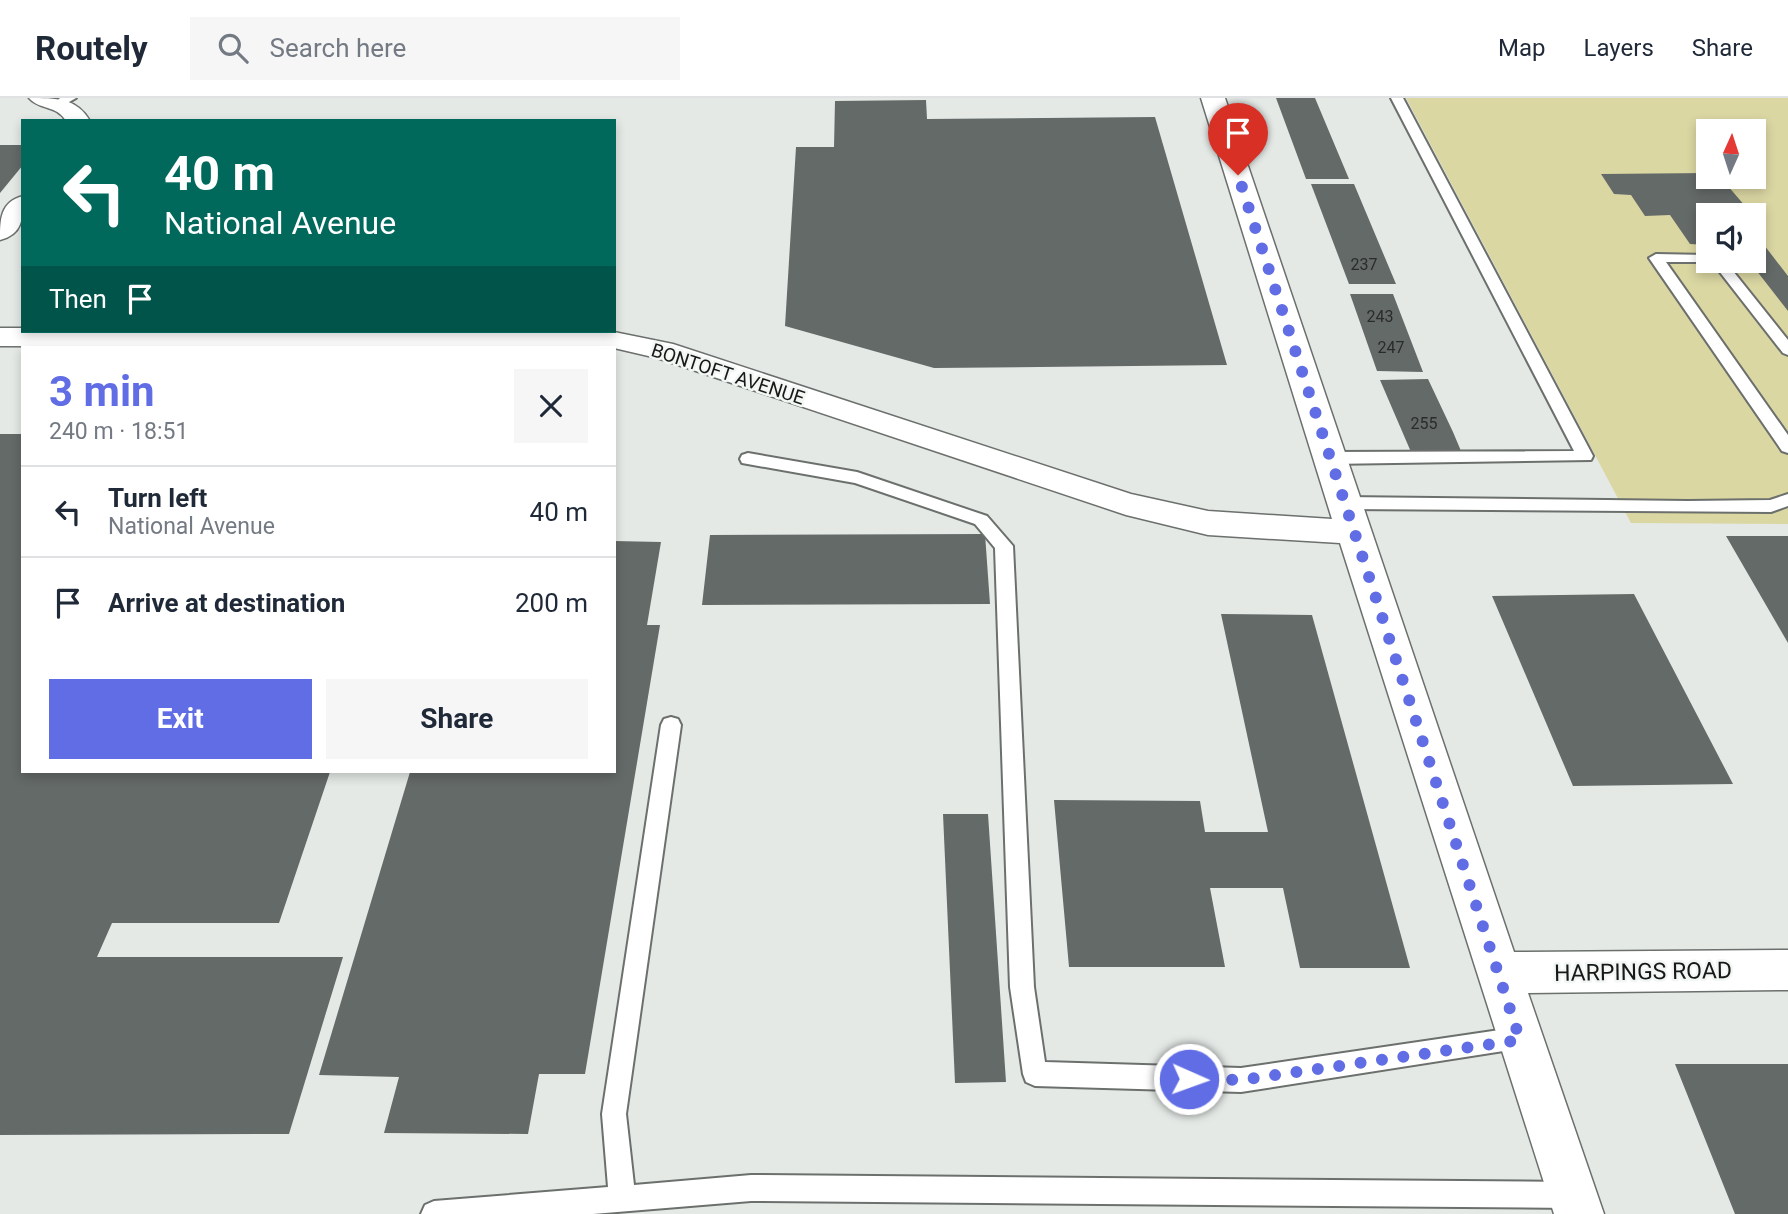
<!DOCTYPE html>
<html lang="en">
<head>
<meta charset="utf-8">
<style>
	:root { --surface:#fff; --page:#f6f6f7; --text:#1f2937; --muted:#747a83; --line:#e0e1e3; --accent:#606de5 }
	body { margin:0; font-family:Roboto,sans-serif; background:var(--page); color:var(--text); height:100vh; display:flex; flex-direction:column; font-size:26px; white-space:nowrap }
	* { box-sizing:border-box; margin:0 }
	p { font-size:23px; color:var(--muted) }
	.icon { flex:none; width:38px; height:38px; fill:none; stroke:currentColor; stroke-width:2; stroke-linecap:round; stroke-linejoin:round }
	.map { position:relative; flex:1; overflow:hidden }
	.drawer { position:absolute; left:21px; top:248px; width:595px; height:427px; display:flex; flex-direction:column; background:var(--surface); border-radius:0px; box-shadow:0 4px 10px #0003 }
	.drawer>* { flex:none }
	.banner { position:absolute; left:21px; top:21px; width:595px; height:214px; border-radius:0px; box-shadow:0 4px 10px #0003; background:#00695c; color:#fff; overflow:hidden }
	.needle { width:46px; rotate:3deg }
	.tools { position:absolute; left:1696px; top:21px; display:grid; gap:14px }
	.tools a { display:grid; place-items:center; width:70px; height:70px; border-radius:0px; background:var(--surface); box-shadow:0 4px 10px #0003; font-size:35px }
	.pin { position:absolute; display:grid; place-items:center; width:60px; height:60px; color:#fff; margin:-72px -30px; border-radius:50% 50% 50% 0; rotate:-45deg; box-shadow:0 0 7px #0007 }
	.pin .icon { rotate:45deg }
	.me { position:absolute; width:77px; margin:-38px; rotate:92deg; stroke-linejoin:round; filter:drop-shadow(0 0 5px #0008) }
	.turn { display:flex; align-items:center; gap:24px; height:147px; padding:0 28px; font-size:32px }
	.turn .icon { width:91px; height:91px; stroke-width:2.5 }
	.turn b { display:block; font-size:49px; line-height:60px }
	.then { display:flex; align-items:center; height:66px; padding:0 28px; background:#0003; gap:14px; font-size:26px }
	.round { display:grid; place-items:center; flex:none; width:74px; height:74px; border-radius:0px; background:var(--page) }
	.overview { display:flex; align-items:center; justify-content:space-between; height:119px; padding:0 28px }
	h1 { font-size:42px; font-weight:700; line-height:52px; color:var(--accent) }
	.cta { display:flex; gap:14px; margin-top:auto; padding:14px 28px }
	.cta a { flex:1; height:80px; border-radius:0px; background:var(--accent); color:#fff; font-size:28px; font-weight:700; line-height:80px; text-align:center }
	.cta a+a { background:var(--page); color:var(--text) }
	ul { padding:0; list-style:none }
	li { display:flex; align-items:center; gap:21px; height:91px; padding:0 28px; border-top:2px solid var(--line) }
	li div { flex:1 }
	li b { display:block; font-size:26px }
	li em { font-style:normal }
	header { display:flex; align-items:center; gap:42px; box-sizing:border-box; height:98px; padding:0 35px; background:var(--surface); border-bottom:2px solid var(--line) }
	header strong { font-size:33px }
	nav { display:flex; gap:38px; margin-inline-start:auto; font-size:24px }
	.search { width:490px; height:63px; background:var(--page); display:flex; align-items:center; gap:18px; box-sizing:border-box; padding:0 24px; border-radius:0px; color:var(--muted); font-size:26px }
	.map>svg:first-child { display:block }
	.green { fill:#dbd7a3; fill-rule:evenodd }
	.building { fill:#646a68 }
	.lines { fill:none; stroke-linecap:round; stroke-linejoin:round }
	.service-casing { stroke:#6c706d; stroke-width:4 }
	.minor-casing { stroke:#6c706d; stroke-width:3 }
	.service { fill:#fff; fill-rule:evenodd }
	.minor { fill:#fff; fill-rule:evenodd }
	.route { stroke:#606de5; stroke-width:12; stroke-dasharray:0 21.6 }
	.labels { text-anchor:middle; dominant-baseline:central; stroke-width:5; stroke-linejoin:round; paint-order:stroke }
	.number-label { font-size:16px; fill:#2a2c2b }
	.street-label { font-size:19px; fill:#171817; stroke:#f2f7f3 }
	.near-street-label { font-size:23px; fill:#171817; stroke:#f2f7f3 }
</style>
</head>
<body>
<header>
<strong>Routely</strong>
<div class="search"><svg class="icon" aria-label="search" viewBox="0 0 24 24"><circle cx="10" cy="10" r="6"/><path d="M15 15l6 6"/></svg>Search here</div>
<nav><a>Map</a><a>Layers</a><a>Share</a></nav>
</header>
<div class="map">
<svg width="1788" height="1116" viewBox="0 0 1788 1116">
	<rect width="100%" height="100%" fill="#e4e9e6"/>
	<path class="green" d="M1406,0H1788V426L1631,425ZM1708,33H1754V79H1708ZM1708,117H1754V163H1708Z"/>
	<path class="building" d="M1276,0H1315L1349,81H1306Z
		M926,2L927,21L1155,19L1227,267L934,270L785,228L796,49H834L835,3Z
		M0,47H23V67L0,95Z
		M1708,75V79H1720L1753,117H1708V147L1690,146L1670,117L1645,118L1631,97L1614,96L1601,76Z
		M1311,86H1354L1396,186H1349Z
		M1754,134L1788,178V213L1749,163H1754Z
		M1350,196H1393L1423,274L1377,273Z
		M1428,281L1453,334L1461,353L1411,354L1380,282Z
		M0,336H23V674H330L279,825H112L97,859H343L289,1036L0,1037Z
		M985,436L990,506L702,507L710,437Z
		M1726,438H1788V545Z
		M614,443L661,444L647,527H660L585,976H539L528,1036L384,1035L399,979L319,977L410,674H614Z
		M1634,496L1733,686L1573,688L1492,498Z
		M1221,516L1312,517L1410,870H1300L1283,790H1210L1225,869H1069L1054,702L1200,703L1205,734H1268Z
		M943,716H988L1006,984L955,985Z
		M1675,966H1788V1116H1735Z"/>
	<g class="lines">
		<g class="service-casing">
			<path id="service" d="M60,0H76L62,8L56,4Z
				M1391,0H1403L1593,358L1591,362L1329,366L1321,360L1329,354L1574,353Z
				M1656,156L1708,157V163H1725L1788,242V257L1783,255L1712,164H1666L1788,337V355L1782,353L1649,160Z
				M748,355L857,374L987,418L1013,448L1034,889L1045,964L1241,970L1520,929L1529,933L1532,941L1529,949L1241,994L1035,988L1026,984L1023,976L1010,889L995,450L975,426L855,385L742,365L740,361L742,357Z
				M1788,396V408L1771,414L1344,411L1335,405L1344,399L1688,403L1770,402Z
				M671,619L678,621L681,627L626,1016L634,1087L751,1077L1572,1084L1581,1088L1585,1097L1581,1106L1572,1110L751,1103L593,1116H421L425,1107L434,1103L608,1089L602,1016L661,627L664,621Z"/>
		</g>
		<g class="minor-casing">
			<path id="minor" d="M29,0C56,0 77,0 90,23H66C57,7 39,12 29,0Z
				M1201,0H1225L1514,854L1788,852V892L1528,895L1604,1116H1554L1340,445L1208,437L1126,417L657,260L614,250L0,248V230H23V233L614,234L673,246L1131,396L1208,413L1332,421Z
				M23,98C23,118 24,136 0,142C0,122 0,104 23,98Z"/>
		</g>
		<use href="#service" class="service"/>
		<use href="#minor" class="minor"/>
	</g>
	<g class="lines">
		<path class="route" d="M1189,981L1241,982L1520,942L1238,77"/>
	</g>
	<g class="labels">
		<g class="number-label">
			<text x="1364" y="166">237</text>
			<text x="1380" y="218">243</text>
			<text x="1391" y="249">247</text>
			<text x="1424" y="325">255</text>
		</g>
		<g class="street-label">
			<text transform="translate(728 276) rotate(18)">BONTOFT AVENUE</text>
		</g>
		<g class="near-street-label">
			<text transform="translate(1643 874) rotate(-1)">HARPINGS ROAD</text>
		</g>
	</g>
</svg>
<div class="tools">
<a><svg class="needle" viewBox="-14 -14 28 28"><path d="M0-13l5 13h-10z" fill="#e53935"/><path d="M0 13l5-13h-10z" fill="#747a83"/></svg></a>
<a><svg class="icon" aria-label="sound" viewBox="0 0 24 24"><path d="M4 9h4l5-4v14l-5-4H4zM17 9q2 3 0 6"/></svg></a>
</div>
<div class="pin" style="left:1238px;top:77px;background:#d93025"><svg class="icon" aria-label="arrive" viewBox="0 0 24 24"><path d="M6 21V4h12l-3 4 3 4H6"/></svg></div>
<svg class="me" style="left:1189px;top:981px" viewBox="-20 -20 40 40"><circle r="17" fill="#606de5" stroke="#fff" stroke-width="3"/><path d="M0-11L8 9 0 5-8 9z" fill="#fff"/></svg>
<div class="banner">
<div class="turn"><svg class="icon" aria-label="left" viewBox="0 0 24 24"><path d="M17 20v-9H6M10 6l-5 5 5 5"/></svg><div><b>40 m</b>National Avenue</div></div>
<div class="then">Then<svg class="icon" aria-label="arrive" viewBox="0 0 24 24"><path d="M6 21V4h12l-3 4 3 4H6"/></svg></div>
</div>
<section class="drawer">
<div class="overview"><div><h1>3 min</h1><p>240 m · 18:51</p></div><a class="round"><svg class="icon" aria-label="close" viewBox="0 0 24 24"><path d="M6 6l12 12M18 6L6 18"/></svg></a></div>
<ul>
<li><svg class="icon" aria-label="left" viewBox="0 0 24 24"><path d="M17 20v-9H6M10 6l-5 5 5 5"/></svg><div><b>Turn left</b><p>National Avenue</p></div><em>40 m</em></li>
<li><svg class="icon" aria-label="arrive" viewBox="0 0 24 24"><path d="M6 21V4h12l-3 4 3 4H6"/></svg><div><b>Arrive at destination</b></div><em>200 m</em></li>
</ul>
<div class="cta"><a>Exit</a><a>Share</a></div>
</section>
</div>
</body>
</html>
